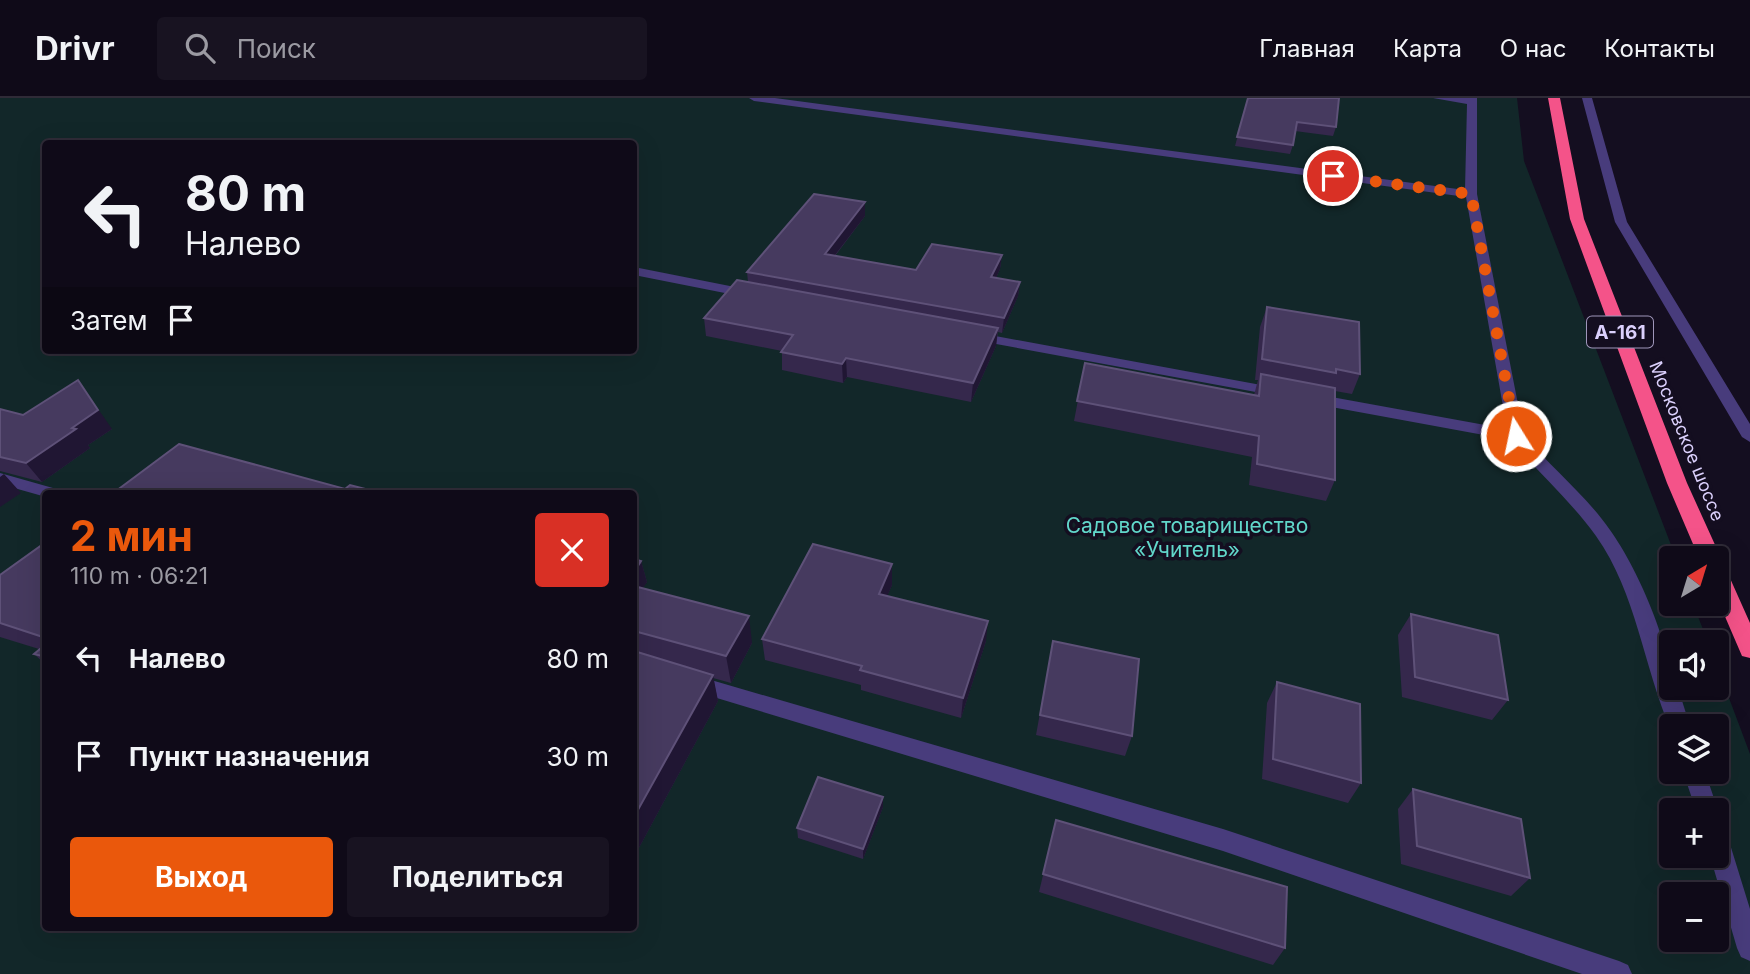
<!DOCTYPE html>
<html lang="ru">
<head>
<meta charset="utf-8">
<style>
	:root { --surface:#0f0a18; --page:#181321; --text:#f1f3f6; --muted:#9b9aa2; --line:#2f2b37; --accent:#ea580c }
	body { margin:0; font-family:Inter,sans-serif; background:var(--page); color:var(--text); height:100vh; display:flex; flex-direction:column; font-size:26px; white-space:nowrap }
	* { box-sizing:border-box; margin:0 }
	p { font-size:23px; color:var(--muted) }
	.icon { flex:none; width:38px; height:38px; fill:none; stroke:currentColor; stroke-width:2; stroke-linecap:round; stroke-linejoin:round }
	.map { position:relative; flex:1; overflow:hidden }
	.sheet { position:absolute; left:42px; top:392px; width:595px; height:441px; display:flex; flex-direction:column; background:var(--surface); border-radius:7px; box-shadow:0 7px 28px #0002,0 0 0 2px var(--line) }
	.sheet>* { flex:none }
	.guide { position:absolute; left:42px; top:42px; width:595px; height:214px; border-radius:7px; box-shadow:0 7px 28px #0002,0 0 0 2px var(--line); background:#0f0a18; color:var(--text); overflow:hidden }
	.needle { width:46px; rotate:38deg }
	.fabs { position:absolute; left:1659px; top:448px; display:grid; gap:14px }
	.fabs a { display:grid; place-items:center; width:70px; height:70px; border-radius:7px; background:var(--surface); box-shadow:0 7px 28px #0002,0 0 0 2px var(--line); font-size:35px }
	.pin { position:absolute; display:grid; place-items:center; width:60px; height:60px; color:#fff; margin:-30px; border:4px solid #fff; border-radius:50%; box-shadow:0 2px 7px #0007 }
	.me { position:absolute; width:77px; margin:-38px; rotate:350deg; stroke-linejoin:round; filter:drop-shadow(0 0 5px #0008) }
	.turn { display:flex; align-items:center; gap:24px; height:147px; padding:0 28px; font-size:32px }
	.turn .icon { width:91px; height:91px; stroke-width:2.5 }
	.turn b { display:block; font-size:49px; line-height:60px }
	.then { display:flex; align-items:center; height:66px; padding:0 28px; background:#0003; gap:14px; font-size:26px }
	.round { display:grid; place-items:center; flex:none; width:74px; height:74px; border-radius:7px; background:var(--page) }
	.headline { display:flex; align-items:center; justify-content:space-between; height:119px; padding:0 28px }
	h1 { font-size:42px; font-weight:700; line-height:52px; color:var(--accent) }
	.primary-button { display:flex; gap:14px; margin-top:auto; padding:14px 28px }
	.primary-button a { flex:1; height:80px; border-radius:7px; background:var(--accent); color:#fff; font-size:28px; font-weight:700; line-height:80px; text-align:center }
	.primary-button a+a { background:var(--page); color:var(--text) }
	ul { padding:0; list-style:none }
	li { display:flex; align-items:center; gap:21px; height:98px; padding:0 28px }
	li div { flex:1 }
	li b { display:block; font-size:26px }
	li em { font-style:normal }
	header { display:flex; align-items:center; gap:42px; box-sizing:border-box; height:98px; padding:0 35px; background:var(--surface); border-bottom:2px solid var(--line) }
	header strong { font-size:33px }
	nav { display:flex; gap:38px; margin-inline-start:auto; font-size:24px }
	.search { width:490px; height:63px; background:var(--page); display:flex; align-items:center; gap:18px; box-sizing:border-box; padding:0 24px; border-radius:7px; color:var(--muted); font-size:26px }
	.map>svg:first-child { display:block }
	.green { fill:#122729; fill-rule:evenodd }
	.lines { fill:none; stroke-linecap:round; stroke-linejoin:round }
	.minor { fill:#483c7c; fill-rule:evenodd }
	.highway { fill:#f45389; fill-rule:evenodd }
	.wall { fill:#35284c }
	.shaded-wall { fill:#201633 }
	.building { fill:#463a5f; stroke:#5e5178; stroke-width:2 }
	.route { stroke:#ea580c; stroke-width:12; stroke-dasharray:0 21.6 }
	.labels { text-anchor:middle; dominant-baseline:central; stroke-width:7; stroke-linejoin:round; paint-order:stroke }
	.far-street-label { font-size:18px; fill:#dbd0fc; stroke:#140e20 }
	.shield { fill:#140e20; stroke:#9f96ba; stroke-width:2 }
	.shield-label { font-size:19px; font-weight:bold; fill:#dbd0fc }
	.park-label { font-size:21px; fill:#61d7ca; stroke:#140e20 }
</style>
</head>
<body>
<header>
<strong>Drivr</strong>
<div class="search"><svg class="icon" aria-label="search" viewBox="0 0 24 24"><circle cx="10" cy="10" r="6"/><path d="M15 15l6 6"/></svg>Поиск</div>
<nav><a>Главная</a><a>Карта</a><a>О нас</a><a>Контакты</a></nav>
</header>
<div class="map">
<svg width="1750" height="876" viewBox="0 0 1750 876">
	<rect width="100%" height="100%" fill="#140e20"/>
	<path class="green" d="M0,0H1517L1524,63L1676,460H1671V506H1693L1708,544H1671V590H1717V568L1750,656V876H0ZM46,46H634V252H46ZM46,396H634V830H46ZM1671,628H1717V674H1671ZM1671,712H1717V758H1671ZM1671,796H1717V842H1671Z"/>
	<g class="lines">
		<path class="minor" d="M749,0H775L1465,92L1467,6L1433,0H1477V96L1524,337C1551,370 1585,396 1610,432C1636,468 1671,545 1671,590H1678L1690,628H1671V632C1643,568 1637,496 1596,438C1571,403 1538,375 1511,342L1315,306L1308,301L1315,296L1507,331L1466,99L754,3Z
			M1582,0H1592L1627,124L1750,326V344L1742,339L1615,124Z
			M634,169L750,192L757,196L750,200L634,177Z
			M974,234L1277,290L1284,294L1277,298L969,241V235Z
			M0,375L60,392L62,396H46V399L0,386Z
			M694,577L1223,731L1619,863L1628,867L1632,876H1582L1223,753L687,591L684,585L687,579Z
			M1683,674H1705L1718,712L1717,715V712H1696Z
			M1717,732L1725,735L1729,743L1750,811V863L1741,859L1737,850L1710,758H1717Z"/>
		<path class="highway" d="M1548,0H1560L1584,121L1687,385L1721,460L1718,465L1717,460H1699L1667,385L1570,121Z
			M1717,467L1725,469L1750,525V560L1742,558L1717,500Z"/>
	</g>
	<path class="wall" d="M1248,0L1336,29L1333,38L1295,33L1293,47L1290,56L1235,48Z
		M865,104V118L835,158L916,172L1002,157L1000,171L996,180L1020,184L1018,198L1002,235L998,234L996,248L971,304L847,279L843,285L782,272V253L706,238L704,220L748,184L747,174Z
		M1267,209L1360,276L1352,296L1335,293V382L1326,403L1249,387L1252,359L1074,323L1085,265L1254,297L1258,282H1255L1260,229Z
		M0,311L23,317L112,331L88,347L90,350L42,384L0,373Z
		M46,444V567L34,556L39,551L0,539V477Z
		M634,461L641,463L647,484L642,490L752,545L731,585L713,580L718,603L634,759Z
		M892,466V487L887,498L986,543L961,620L861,592V587L765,562L762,541Z
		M1411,516L1508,602L1492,622L1402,599L1398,537Z
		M1053,543L1132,638L1125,658L1036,637Z
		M1277,584L1361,685L1348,705L1262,681L1267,605Z
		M1413,691L1530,780L1511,798L1401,766L1398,711Z
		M883,709L863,761L798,740L797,730Z
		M1056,722L1285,850L1273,867L1039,794Z"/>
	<path class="shaded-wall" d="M865,104V118L825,170V156Z
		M1002,157L1000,171L990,193L991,179Z
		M1020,184L1018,198L1002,235L1004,220Z
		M998,230L996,248L971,304L973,285Z
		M846,260L847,279L843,285L842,266Z
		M78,282L112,331L88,347L90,350L42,384L26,365L72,330Z
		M4,376L21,395L0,409V379Z
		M641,463L647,484L634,503V474Z
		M892,466V487L879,517V496Z
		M749,518L752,545L731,585L726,558Z
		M988,523L986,543L961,620L963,600Z
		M713,577L718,603L634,759V719Z
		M883,699V709L863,761V751Z"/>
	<path class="building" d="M1248,0H1339L1336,29L1297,24L1293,47L1237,39Z
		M814,96L865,104L825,156L916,172L932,146L1002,157L991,179L1020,184L1004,220L747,174Z
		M737,182L998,230L973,285L846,260L842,266L781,254L793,237L704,220Z
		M1267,209L1359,224L1360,276L1336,271V275L1262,261Z
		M1085,265L1259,298L1261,276L1335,290V382L1257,366L1259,338L1077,303Z
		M78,282L98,312L72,330L76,331L26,365L0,359V311L23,317Z
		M179,346L345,391L350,387L385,396H112Z
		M46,444V540L0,525V477Z
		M813,446L892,466L879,496L988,523L963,600L860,572L862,568L762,541Z
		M634,461L641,463L634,474Z
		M634,488L749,518L726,558L634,533Z
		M1411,516L1498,537L1508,602L1415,579Z
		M1053,543L1139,561L1132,638L1040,617Z
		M46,546V559L34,556Z
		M634,553L713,577L634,719Z
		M1277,584L1360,606L1361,685L1273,661Z
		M818,679L883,699L863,751L797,730Z
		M1413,691L1521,721L1530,780L1417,748Z
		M1056,722L1287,789L1285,850L1043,776Z"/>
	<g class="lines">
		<path class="route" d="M1333,78L1471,96L1516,338"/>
	</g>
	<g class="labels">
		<g class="far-street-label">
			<text transform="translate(1687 343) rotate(68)">Московское шоссе</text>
		</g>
		<rect class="shield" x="1587" y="218.5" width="66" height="31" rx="5"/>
		<g class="shield-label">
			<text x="1620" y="234">А-161</text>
		</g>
		<g class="park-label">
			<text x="1187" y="427">Садовое товарищество<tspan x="1187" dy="24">«Учитель»</tspan></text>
		</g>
	</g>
</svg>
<div class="fabs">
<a><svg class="needle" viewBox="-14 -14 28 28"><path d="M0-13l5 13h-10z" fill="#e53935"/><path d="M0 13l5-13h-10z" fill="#9b9aa2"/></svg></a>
<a><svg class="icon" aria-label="sound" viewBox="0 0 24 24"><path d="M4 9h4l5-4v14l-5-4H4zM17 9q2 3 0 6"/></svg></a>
<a><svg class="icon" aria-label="layers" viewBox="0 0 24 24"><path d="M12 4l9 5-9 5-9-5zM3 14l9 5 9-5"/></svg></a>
<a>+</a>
<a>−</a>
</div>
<div class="pin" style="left:1333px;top:78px;background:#d93025"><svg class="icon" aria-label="arrive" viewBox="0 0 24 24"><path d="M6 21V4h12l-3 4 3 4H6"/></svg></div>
<svg class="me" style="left:1516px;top:338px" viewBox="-20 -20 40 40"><circle r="17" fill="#ea580c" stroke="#fff" stroke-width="3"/><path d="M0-11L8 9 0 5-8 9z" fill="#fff"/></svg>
<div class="guide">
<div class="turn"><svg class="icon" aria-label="left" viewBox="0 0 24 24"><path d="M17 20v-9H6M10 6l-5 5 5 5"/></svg><div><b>80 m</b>Налево</div></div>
<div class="then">Затем<svg class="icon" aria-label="arrive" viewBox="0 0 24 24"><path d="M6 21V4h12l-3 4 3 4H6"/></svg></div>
</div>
<section class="sheet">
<div class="headline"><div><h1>2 мин</h1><p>110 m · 06:21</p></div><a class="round" style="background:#d93025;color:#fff"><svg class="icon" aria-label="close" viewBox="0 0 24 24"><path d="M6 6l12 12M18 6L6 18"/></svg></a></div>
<ul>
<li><svg class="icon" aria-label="left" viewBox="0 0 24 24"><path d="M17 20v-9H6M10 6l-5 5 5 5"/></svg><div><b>Налево</b></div><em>80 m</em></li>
<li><svg class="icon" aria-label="arrive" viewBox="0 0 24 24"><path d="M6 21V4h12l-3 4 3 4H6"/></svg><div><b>Пункт назначения</b></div><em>30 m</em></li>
</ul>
<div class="primary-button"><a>Выход</a><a>Поделиться</a></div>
</section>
</div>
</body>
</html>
